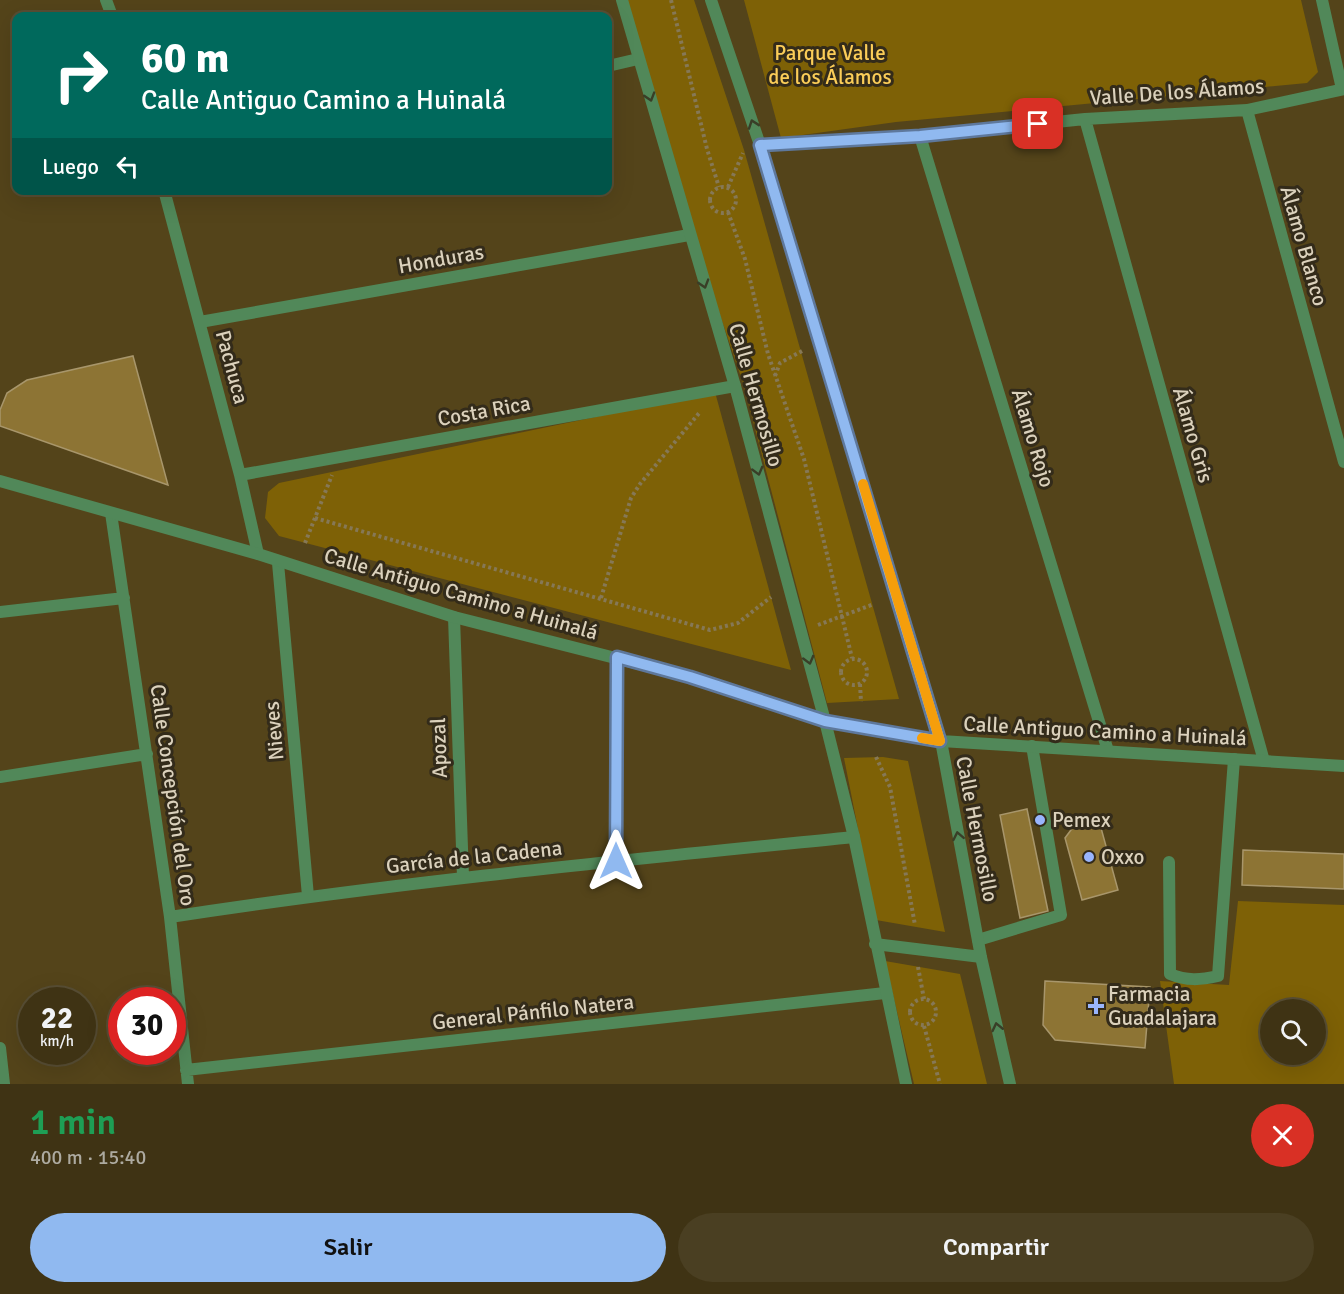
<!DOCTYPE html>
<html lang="es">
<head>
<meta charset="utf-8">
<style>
	:root { --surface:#3f3314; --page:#4a3f22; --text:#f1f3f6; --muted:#adaaa0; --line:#584e34; --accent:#90b9f0 }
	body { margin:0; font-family:Signika,sans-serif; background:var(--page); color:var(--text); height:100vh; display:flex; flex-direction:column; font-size:22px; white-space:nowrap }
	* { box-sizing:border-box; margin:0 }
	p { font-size:20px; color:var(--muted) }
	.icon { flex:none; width:33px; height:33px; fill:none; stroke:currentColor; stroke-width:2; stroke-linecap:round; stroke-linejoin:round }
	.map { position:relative; height:1084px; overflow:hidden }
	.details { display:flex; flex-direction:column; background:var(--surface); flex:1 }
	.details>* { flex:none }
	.hud { position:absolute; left:12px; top:12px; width:600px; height:183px; border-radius:12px; box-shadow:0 6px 24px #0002,0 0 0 2px var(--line); background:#00695c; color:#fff; overflow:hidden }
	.buttons { position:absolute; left:1260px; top:999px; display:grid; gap:12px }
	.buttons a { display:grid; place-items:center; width:66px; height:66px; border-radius:50%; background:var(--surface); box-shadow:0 6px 24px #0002,0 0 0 2px var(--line); font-size:30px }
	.speed { position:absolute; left:18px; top:987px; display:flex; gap:12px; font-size:30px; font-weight:700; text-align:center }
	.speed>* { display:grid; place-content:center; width:78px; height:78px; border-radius:50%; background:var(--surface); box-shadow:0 6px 24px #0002,0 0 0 2px var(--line); line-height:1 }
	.speed small { font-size:15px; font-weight:400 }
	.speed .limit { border:9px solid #d22; background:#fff; color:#111 }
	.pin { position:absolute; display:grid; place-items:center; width:51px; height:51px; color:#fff; margin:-26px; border-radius:12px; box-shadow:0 3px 9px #0006 }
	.me { position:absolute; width:66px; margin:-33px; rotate:0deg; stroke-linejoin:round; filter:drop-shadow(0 0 4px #0008) }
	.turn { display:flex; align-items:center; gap:21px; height:126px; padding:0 30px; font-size:27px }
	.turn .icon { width:78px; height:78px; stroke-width:2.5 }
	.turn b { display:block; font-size:42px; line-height:51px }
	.then { display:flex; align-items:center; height:57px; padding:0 30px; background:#0003; gap:12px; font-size:22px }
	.round { display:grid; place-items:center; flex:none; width:63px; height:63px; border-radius:32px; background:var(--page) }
	.overview { display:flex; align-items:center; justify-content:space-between; height:102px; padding:0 30px }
	h1 { font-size:36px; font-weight:600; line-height:45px; color:#1e9e55 }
	.primary-button { display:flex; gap:12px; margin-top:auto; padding:12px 30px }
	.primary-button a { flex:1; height:69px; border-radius:36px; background:var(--accent); color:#111; font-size:24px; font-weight:600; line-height:69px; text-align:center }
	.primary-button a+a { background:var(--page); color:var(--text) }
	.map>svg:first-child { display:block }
	.green { fill:#7e6106; fill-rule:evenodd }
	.building { fill:#8d7434; stroke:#a8966b; stroke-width:1.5 }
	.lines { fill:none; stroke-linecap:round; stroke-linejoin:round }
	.path { stroke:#867856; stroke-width:4; stroke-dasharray:3 3; stroke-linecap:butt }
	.service { stroke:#518859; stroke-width:12 }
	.minor { stroke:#518859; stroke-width:12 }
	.tertiary { stroke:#518859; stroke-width:12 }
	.oneway { stroke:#393e27 }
	.route-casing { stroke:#5e789c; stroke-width:15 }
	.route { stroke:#90b9f0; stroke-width:10 }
	.slow { stroke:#f59e0b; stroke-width:10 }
	.poi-dot { fill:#99b5fd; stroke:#332b1a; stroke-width:2 }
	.labels { text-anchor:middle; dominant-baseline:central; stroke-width:6; stroke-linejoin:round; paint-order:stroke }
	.park-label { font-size:21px; fill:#fbcd58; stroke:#332b1a }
	.street-label { font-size:21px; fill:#dbd1bc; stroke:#332b1a }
	.poi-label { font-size:21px; fill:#dbd1bc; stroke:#332b1a; text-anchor:start }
</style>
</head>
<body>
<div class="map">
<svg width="1344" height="1084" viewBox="0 0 1344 1084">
	<rect width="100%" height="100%" fill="#54441a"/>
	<path class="green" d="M625,0H694L744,150L899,699L827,703L743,383L707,277Z
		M744,0H1301L1318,72L1307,83L896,122L781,138Z
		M715,392L791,670L279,536L265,518L268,492L279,483Z
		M883,757L908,761L945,932L876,920L844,758Z
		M1238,901L1344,905V1084H1174L1160,981L1229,985ZM1270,1010H1316V1054H1270Z
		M885,961L960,974L987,1084H914Z"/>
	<path class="building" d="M133,356L168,485L0,426V410L7,393L27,380Z
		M1027,809L1048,911L1020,918L1000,815Z
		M1098,817L1118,890L1082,900L1065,838L1074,826Z
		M1243,850L1344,854V889L1242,885Z
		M1045,981L1150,987L1145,1048L1055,1040L1043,1025Z"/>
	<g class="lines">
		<path class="path" d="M671,0L707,149L719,187
			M710 200a13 13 0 1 1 26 0a13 13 0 1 1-26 0Z
			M728,187L743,153
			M728,212L745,259L768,354L804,459L852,658
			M775,376L780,363L802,351
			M315,518L710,630L738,623L771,597
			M305,543L332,475
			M601,598L631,498L640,484L700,412
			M818,625L874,604
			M841 672a13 13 0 1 1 26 0a13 13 0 1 1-26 0Z
			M860,684L861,702
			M876,757L890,787L915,925
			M918,967L924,999
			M910 1012a13 13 0 1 1 26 0a13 13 0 1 1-26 0Z
			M924,1026L940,1084"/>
		<path class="service" d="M1169,862L1170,974C1187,981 1200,980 1218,976L1234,759
			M978,940L1061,915L1032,746"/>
		<path class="minor" d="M106,0L112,16
			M1322,0L1342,89
			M608,66L638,59
			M1247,110L1344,462
			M1085,119L1264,761
			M920,136L1108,751
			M760,145L920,136L1085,119L1247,110L1344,89
			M164,190L240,475L258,554
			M200,322L689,235
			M240,475L735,386
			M111,513L170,917L188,1084
			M278,563L308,896
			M0,612L124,598
			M454,617L463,877
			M0,777L147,754
			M617,861V657
			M170,917C397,882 626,860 854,837
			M0,1048L4,1084
			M186,1070L885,993"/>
		<path class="tertiary" d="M622,0L735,386L825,721L854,837L906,1084
			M711,0L760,145L941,741L981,957L1010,1084
			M0,481L258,554L454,617L690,677L825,721L941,741L1344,766
			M875,944L981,957"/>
	</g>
	<defs><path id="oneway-chevron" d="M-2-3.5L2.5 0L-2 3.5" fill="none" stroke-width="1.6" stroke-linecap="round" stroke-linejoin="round" transform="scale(1.5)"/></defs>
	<g class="oneway">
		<use href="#oneway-chevron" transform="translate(650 97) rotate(73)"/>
		<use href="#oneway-chevron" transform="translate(753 124) rotate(-109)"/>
		<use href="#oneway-chevron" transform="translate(704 284) rotate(73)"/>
		<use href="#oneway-chevron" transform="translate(758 471) rotate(75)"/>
		<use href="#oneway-chevron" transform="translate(809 660) rotate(75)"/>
		<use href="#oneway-chevron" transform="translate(958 836) rotate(-101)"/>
		<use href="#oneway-chevron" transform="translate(997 1027) rotate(-103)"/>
	</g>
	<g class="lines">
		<g class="route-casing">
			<path id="route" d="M616,861L617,657L690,677L825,721L940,741L760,145L920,136L1038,124"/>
		</g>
		<use href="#route" class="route"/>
		<path class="slow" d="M863,484L940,741L922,738"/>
	</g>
	<g class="poi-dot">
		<circle cx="1040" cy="820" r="6"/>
		<circle cx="1089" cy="857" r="6"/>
		<path d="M1093 997h6v6h6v6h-6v6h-6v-6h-6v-6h6z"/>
	</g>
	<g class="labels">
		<g class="park-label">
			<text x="830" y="53">Parque Valle<tspan x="830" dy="24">de los Álamos</tspan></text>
		</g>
		<g class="street-label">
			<text transform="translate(1177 92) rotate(-4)">Valle De los Álamos</text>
			<text transform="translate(1304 246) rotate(74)">Álamo Blanco</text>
			<text transform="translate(441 259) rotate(-10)">Honduras</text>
			<text transform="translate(232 367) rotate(75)">Pachuca</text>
			<text transform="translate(756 395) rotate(74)">Calle Hermosillo</text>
			<text transform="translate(484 411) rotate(-10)">Costa Rica</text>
			<text transform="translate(1193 435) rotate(74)">Álamo Gris</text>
			<text transform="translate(1033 438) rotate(73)">Álamo Rojo</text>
			<text transform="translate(461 594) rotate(16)">Calle Antiguo Camino a Huinalá</text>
			<text transform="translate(274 731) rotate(-95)">Nieves</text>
			<text transform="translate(1105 731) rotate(3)">Calle Antiguo Camino a Huinalá</text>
			<text transform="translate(439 748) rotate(-92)">Apozal</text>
			<text transform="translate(173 795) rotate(82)">Calle Concepción del Oro</text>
			<text transform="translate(977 829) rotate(79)">Calle Hermosillo</text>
			<text transform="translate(474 857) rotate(-6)">García de la Cadena</text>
			<text transform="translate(533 1012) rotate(-6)">General Pánfilo Natera</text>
		</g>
		<g class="poi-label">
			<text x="1052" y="820">Pemex</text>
			<text x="1101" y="857">Oxxo</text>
			<text x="1108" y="994">Farmacia<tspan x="1108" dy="24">Guadalajara</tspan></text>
		</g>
	</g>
</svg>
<div class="buttons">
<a><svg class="icon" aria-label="search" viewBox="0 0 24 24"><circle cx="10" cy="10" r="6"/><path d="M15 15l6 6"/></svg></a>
</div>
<div class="speed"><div>22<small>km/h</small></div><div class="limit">30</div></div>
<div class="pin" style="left:1038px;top:124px;background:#d93025"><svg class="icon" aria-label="arrive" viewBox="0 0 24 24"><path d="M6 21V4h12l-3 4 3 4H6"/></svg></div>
<svg class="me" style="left:616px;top:861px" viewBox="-20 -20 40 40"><path d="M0-17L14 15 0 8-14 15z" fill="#90b9f0" stroke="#fff" stroke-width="4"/></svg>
<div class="hud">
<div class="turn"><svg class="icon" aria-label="right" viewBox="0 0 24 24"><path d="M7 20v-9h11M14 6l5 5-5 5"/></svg><div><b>60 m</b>Calle Antiguo Camino a Huinalá</div></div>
<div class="then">Luego<svg class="icon" aria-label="left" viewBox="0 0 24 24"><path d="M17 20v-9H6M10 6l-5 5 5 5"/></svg></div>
</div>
</div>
<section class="details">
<div class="overview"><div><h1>1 min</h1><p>400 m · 15:40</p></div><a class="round" style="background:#d93025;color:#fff"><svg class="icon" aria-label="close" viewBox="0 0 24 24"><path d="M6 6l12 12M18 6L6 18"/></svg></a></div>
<div class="primary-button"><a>Salir</a><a>Compartir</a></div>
</section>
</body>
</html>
